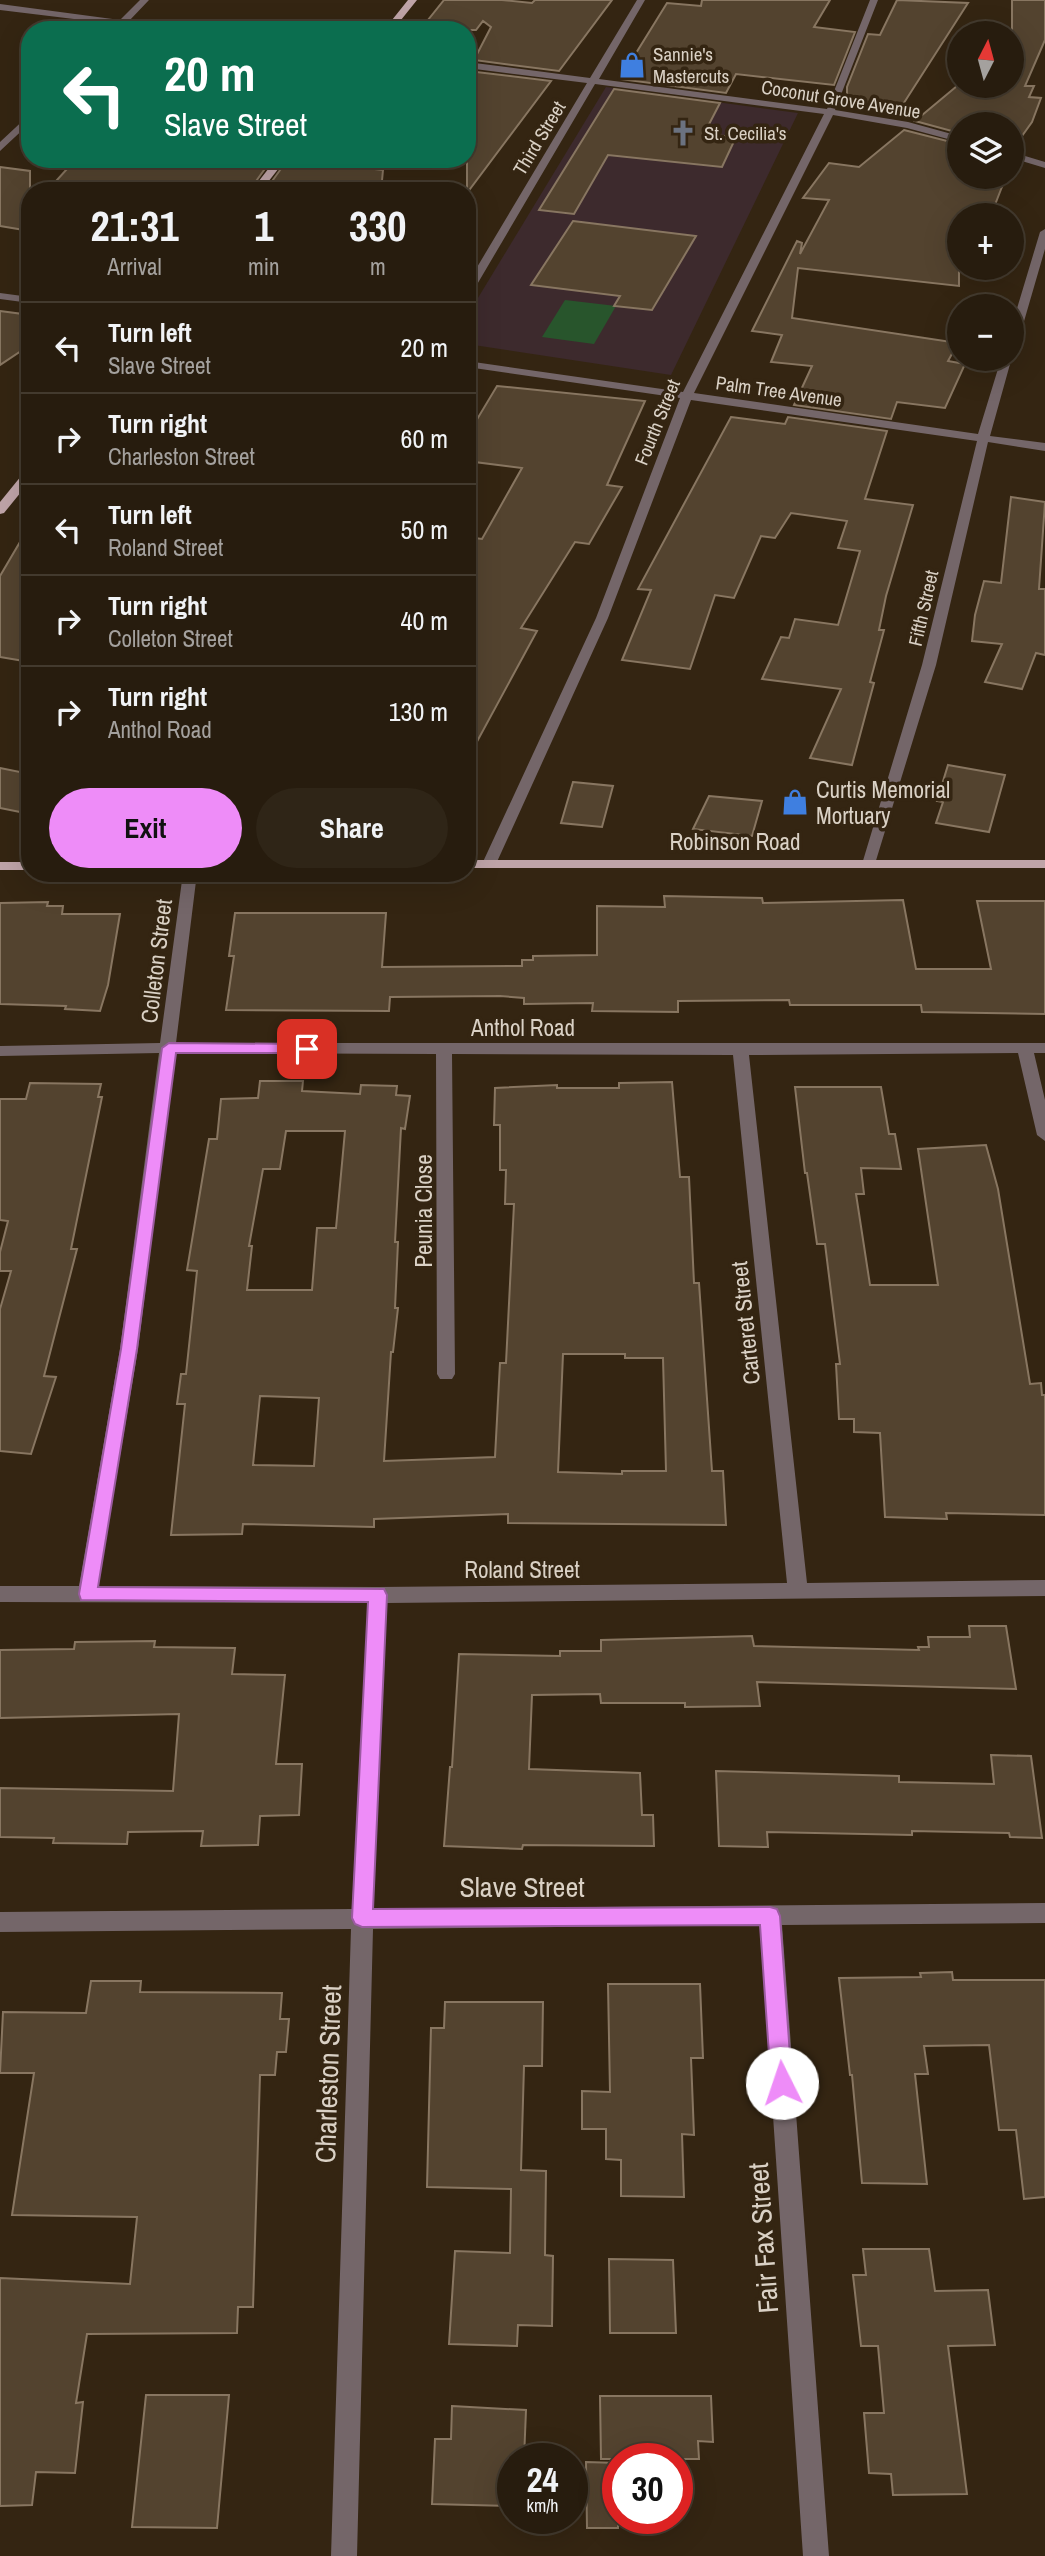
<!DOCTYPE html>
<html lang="en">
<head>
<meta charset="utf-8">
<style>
	:root { --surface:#271c0e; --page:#2f2517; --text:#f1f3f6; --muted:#a4a19e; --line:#433a2e; --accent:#ee8cf8 }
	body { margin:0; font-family:"Archivo Narrow",sans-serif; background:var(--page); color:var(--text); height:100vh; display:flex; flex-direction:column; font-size:26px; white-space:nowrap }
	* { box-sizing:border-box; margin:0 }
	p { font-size:23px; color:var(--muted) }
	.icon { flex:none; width:38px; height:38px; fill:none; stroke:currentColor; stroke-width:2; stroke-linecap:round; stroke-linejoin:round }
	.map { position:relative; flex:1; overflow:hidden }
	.sheet { position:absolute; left:21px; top:182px; width:455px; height:700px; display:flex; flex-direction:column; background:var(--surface); border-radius:28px; box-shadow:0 7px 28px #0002,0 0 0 2px var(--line) }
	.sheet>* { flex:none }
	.hud { position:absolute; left:21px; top:21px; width:455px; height:147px; border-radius:28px; box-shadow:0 7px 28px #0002,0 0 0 2px var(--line); background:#0b6e4f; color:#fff; overflow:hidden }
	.needle { width:46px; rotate:6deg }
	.fabs { position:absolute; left:947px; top:21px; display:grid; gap:14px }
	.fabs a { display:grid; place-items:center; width:77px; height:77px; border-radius:50%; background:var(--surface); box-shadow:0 7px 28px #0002,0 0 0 2px var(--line); font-size:35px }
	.speed { position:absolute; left:497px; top:2443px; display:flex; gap:14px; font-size:35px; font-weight:700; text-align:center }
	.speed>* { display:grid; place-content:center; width:91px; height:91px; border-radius:50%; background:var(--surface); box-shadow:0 7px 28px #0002,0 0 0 2px var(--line); line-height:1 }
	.speed small { font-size:18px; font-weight:400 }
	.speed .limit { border:10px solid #d22; background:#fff; color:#111 }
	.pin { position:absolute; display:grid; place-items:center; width:60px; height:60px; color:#fff; margin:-30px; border-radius:14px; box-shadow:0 4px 10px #0006 }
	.me { position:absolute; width:77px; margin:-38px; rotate:356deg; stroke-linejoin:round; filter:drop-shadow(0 0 5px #0008) }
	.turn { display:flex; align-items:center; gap:24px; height:147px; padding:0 28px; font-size:32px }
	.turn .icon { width:91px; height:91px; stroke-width:2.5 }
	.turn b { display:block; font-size:49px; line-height:60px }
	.eta { display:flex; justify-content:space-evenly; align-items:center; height:119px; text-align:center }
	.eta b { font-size:42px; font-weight:700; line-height:49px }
	.primary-button { display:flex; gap:14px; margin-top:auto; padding:14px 28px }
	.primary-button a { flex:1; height:80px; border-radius:42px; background:var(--accent); color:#111; font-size:28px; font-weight:700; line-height:80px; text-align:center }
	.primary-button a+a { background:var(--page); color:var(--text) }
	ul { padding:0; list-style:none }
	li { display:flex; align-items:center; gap:21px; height:91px; padding:0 28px; border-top:2px solid var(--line) }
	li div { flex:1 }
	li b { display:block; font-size:26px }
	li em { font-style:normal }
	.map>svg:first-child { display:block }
	.education { fill:#3d2a2d }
	.green { fill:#28552c }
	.building { fill:#53432f; stroke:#887661; stroke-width:2; fill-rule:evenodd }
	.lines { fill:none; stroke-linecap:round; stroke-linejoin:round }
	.minor { fill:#746669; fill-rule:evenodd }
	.major { fill:#bfa4a8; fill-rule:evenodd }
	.route { fill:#ee8cf8; stroke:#9b5ba1; stroke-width:2 }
	.labels { text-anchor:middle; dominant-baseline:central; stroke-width:7; stroke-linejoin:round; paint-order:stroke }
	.far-poi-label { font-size:19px; fill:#dad1c5; stroke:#342512; text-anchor:start }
	.far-street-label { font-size:19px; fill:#dad1c5; stroke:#342512 }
	.poi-label { font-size:23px; fill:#dad1c5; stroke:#342512; text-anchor:start }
	.street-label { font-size:23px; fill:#dad1c5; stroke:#342512 }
	.near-street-label { font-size:28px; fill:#dad1c5; stroke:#342512 }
</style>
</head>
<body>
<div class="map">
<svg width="1045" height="2556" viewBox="0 0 1045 2556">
	<rect width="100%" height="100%" fill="#342512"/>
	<path class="education" d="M606,87L798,113L671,375L467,344V316Z"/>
	<path class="green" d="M565,300L616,306L594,344L542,337Z"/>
	<path class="building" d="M444,0H502L532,3L535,0H612L559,71L474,60L491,27L483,21L476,30H420Z
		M702,0H830L814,27L855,32L834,85L736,74L726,93L620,79L667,3L701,6Z
		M897,0L968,3L900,109L847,105V87L868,34L880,35Z
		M1012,0H1045V40L1025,86H1034L1029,97L1041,98L1032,122L1012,150V124H959V133L915,121L957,86H1012Z
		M468,71L551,81L467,193V73Z
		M614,89L720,103L704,134L736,137L722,167L608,155L574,214L539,210Z
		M904,130L959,144V177L1005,179L991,215H959V286L798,268L792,318L958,343L948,361L965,364L945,408L897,402L891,419L794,405L812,366L771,362L782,335L752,331L797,241L802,243L800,254L829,200L803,198L829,163L859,167Z
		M76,159H272L249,191H47Z
		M288,159L383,170L381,191H265Z
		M0,167L30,171V231L0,226Z
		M573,221L696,236L652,310L614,306L620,296L531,285Z
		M0,311L30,315V345L0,365Z
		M497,386L645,401L607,485L622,487L589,544L575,542L521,628L537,631L467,760V537L482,539L522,468L467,461V436Z
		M731,417L785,424L788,417L887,431L865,499L913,505L886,596L879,630H884L870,682L874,683L852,765L810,758L841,689L762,679L781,637L789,638L795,619L838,625L860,551L838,548L847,521L791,513L775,538L761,536L734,598L715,595L690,669L622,660L651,590L638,589Z
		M1011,497L1045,502L1039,589H1045V655L1036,653L1022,689L985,682L1002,644L972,641L975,615L984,581L1001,583Z
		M30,525V662L0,657V576Z
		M948,765L1005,775L989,832L936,823L943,802L937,801Z
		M0,768L30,774V814L0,808Z
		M573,782L613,786L602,827L561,823Z
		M709,796L762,801L752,836L693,829Z
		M664,896L762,898L763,903L903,900L916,969H991L977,901H1045V1014L922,1012L921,1005H790L789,1000L678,1001V1012L592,1011L593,1003L524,1004V998L500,996L390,997L389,1011L226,1010L234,956H229L235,913H386L382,967L522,966V960H533V956L597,955V906L665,907Z
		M48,902L47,906H63L62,914H120L108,985L100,1011L65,1009L66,1006L0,1004V903Z
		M260,1081H303L302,1091L360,1094L361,1085L397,1086L396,1095L410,1096L405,1129L401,1128L395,1242H398L395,1308H398L393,1352H391L384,1461L495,1457L500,1363H506L514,1204H505L506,1170H500V1125H494L495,1088L557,1085V1088H619V1083L672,1082L680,1177H689L694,1283H699L712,1471H723L726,1525L508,1523V1514L374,1519V1527L243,1524L242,1534L171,1535L185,1404H177L181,1374H186L197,1271L187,1270L209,1139H217L221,1099L258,1098ZM286,1131H345L336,1228H317L312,1290H247L252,1246H249L263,1169H280ZM563,1354H625V1358H663L666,1471H622V1474L558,1472ZM260,1396L319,1398L314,1466L253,1465Z
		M30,1083L101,1084L98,1097H102L71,1249H77L44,1376L56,1377L31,1454L0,1451V1309L11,1271H0V1252L8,1221L0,1220V1099H26Z
		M795,1087H881L889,1134H895L901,1169L861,1168L864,1194H856L870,1285H938L918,1149L986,1145L998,1189L1030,1384L1041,1383L1042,1395H1045V1515L946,1513L947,1519L885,1517L880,1433L854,1432V1419H839L836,1364H840L825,1244H817L807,1173H805Z
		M969,1626H1006L1016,1689L757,1682L760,1706L685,1707V1703H601L600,1694L532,1695L529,1769L640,1773L642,1815H653L654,1846L523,1845L522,1849L444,1846L450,1767H452L459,1654L560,1656V1651H601V1640L752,1636L754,1646L919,1650L918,1647H929L928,1637H970Z
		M155,1641L154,1647L235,1648L232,1674L285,1675L276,1764H302L299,1815L260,1816L258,1845L201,1846L203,1831L128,1832L127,1844L53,1843L54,1838L0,1837V1788L173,1791L179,1714L0,1718V1650L74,1649L75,1642Z
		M991,1755L1031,1756L1042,1838L1010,1837L1009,1833L912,1831V1835L767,1832L768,1847L719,1846L716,1771L899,1776V1782L994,1784Z
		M952,1972L953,1980H1045V2197L1024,2199L1016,2130H999L989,2045L924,2046L928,2074H915L927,2184L862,2183L852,2075H850L839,1978L921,1977L920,1973Z
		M91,1981H141L140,1992L282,1993L280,2019H289L286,2052H277L275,2075H260L253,2307H238L237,2333L87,2334L76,2403L83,2402L75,2473L36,2472L32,2505L0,2506V2278L130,2284L137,2217L12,2215L34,2073H0L3,2012L86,2013Z
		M608,1984H700L703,2058H691L694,2135L682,2134L684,2197L621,2196V2160L606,2159V2129H582V2091L610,2092Z
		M445,2002H543L542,2066H524L521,2170L546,2171L545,2255L553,2256L552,2326L518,2325L517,2346L449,2344L455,2251L510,2253L511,2189L427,2187L431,2028H444Z
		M863,2249H929L935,2291L988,2290L995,2345L948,2346L967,2494L893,2495L891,2474L869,2473L864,2413H884L878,2346H861L853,2275H866Z
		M609,2259L673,2260L676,2333H610Z
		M146,2395H229L217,2528L132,2527Z
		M600,2396H711L713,2442L698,2441L699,2459H601Z
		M452,2406L526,2410L524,2459H513V2506L432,2504L435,2439H451Z
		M586,2462L618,2463V2528H587Z"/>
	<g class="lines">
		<path class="minor" d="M140,0H149L129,21L185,30L124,25L117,30L113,27L115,24L0,10V4L120,20Z
			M637,0H645L599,79L827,109L870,0H878L835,110L908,122L959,136V142L907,128L833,115L694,393L978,434L1001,359L1012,357L990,436L1045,443V451L988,442L936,665L874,867H864L862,864L922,665L977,441L691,400L608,618L496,864L489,868L482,864L596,618L680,398L467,367V361L683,392L824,114L595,84L472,293L467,296V284L587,83L467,68V62L590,78Z
			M30,114V123L0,151V142Z
			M1012,152L1045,162V168L1012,158Z
			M1045,229V249L1018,342L1012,345V325L1040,232Z
			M0,293L30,297V303L0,299Z
			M183,873H197L176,1043H1045V1053H1034L1045,1100V1141L1037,1135L1018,1053L749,1055L807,1583L1045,1580V1596L387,1603L373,1909L1045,1903V1923L782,1925L829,2556H803L760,1925L373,1929L357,2556H331L351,1929L0,1932V1912L352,1909L368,1603L0,1602V1586H79L120,1349L159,1053L0,1056V1046L160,1043ZM175,1053L436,1054L437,1374L440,1379H452L455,1374L452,1054L733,1055L787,1583L378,1587L98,1586L138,1349Z"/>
		<path class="major" d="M408,0H417L393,30H384Z
			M276,159H286L261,191H251Z
			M30,469V481L4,513L0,514V502L26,470Z
			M467,860H1045V868H467Z
			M0,862H30V870H0Z"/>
	</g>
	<path class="route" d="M169,1043L307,1044L314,1049L307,1053H176L137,1349L98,1587L384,1589L387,1595L373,1909L770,1907L777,1909L780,1916L792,2083L789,2090L782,2093L774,2090L771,2083L760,1925L362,1927L355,1924L352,1918L368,1602L81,1600L79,1594L121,1349L162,1048Z"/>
	<defs>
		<g id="shop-bare" transform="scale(2.1)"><path d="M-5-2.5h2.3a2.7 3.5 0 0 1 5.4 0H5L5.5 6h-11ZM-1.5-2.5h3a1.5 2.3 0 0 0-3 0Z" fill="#3f7fe0" stroke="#342512" stroke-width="2.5" paint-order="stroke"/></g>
		<g id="church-bare" transform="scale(2.1)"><path d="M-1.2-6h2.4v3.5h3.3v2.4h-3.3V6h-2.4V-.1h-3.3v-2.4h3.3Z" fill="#6b7280" stroke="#342512" stroke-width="2.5" paint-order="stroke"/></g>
	</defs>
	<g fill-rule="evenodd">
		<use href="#shop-bare" x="632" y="65"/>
		<use href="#church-bare" x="683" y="133"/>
		<use href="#shop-bare" x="795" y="802"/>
	</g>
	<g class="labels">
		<g class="far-poi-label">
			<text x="653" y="54">Sannie's<tspan x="653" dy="22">Mastercuts</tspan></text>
			<text x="704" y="133">St. Cecilia's</text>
		</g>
		<g class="far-street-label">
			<text transform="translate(841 99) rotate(9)">Coconut Grove Avenue</text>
			<text transform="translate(539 138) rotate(-59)">Third Street</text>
			<text transform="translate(779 391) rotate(8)">Palm Tree Avenue</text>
			<text transform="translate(657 422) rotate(-68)">Fourth Street</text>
			<text transform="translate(923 608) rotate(-77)">Fifth Street</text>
		</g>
		<g class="poi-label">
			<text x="816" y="789">Curtis Memorial<tspan x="816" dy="26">Mortuary</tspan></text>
		</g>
		<g class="street-label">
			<text x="735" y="841">Robinson Road</text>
			<text transform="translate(156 961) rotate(-83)">Colleton Street</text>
			<text x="523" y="1027">Anthol Road</text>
			<text transform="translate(423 1211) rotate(-90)">Peunia Close</text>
			<text transform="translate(745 1323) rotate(-96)">Carteret Street</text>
			<text x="522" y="1569">Roland Street</text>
		</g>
		<g class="near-street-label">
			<text x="522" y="1887">Slave Street</text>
			<text transform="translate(328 2074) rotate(-88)">Charleston Street</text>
			<text transform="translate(763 2238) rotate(-94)">Fair Fax Street</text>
		</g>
	</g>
</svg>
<div class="fabs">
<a><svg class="needle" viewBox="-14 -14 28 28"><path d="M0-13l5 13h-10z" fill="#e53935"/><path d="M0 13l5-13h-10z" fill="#a4a19e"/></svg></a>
<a><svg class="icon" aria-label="layers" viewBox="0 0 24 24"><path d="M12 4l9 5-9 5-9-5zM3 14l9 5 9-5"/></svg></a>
<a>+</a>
<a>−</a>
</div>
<div class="speed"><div>24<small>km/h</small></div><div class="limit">30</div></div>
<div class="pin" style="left:307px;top:1049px;background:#d93025"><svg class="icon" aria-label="arrive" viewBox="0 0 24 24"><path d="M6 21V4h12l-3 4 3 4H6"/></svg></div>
<svg class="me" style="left:782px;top:2083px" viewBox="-20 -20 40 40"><circle r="19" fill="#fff"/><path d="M0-13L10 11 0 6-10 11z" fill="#ee8cf8"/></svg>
<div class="hud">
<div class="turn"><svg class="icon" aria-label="left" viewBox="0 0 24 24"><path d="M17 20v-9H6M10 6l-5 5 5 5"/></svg><div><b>20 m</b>Slave Street</div></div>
</div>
<section class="sheet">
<div class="eta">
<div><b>21:31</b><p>Arrival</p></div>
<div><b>1</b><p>min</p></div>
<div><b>330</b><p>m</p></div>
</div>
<ul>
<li><svg class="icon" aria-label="left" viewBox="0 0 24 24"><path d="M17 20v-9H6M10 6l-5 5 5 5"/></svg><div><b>Turn left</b><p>Slave Street</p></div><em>20 m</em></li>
<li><svg class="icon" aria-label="right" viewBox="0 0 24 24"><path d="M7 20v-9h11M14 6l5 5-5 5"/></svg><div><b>Turn right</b><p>Charleston Street</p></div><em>60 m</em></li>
<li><svg class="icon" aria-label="left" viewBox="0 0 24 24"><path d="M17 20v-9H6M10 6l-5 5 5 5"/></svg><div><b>Turn left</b><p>Roland Street</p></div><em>50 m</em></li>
<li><svg class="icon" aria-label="right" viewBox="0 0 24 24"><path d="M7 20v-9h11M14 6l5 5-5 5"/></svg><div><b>Turn right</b><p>Colleton Street</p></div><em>40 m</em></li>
<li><svg class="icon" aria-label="right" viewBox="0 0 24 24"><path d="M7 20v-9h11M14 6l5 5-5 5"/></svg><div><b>Turn right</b><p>Anthol Road</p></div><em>130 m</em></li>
</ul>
<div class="primary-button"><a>Exit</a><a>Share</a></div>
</section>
</div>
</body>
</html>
